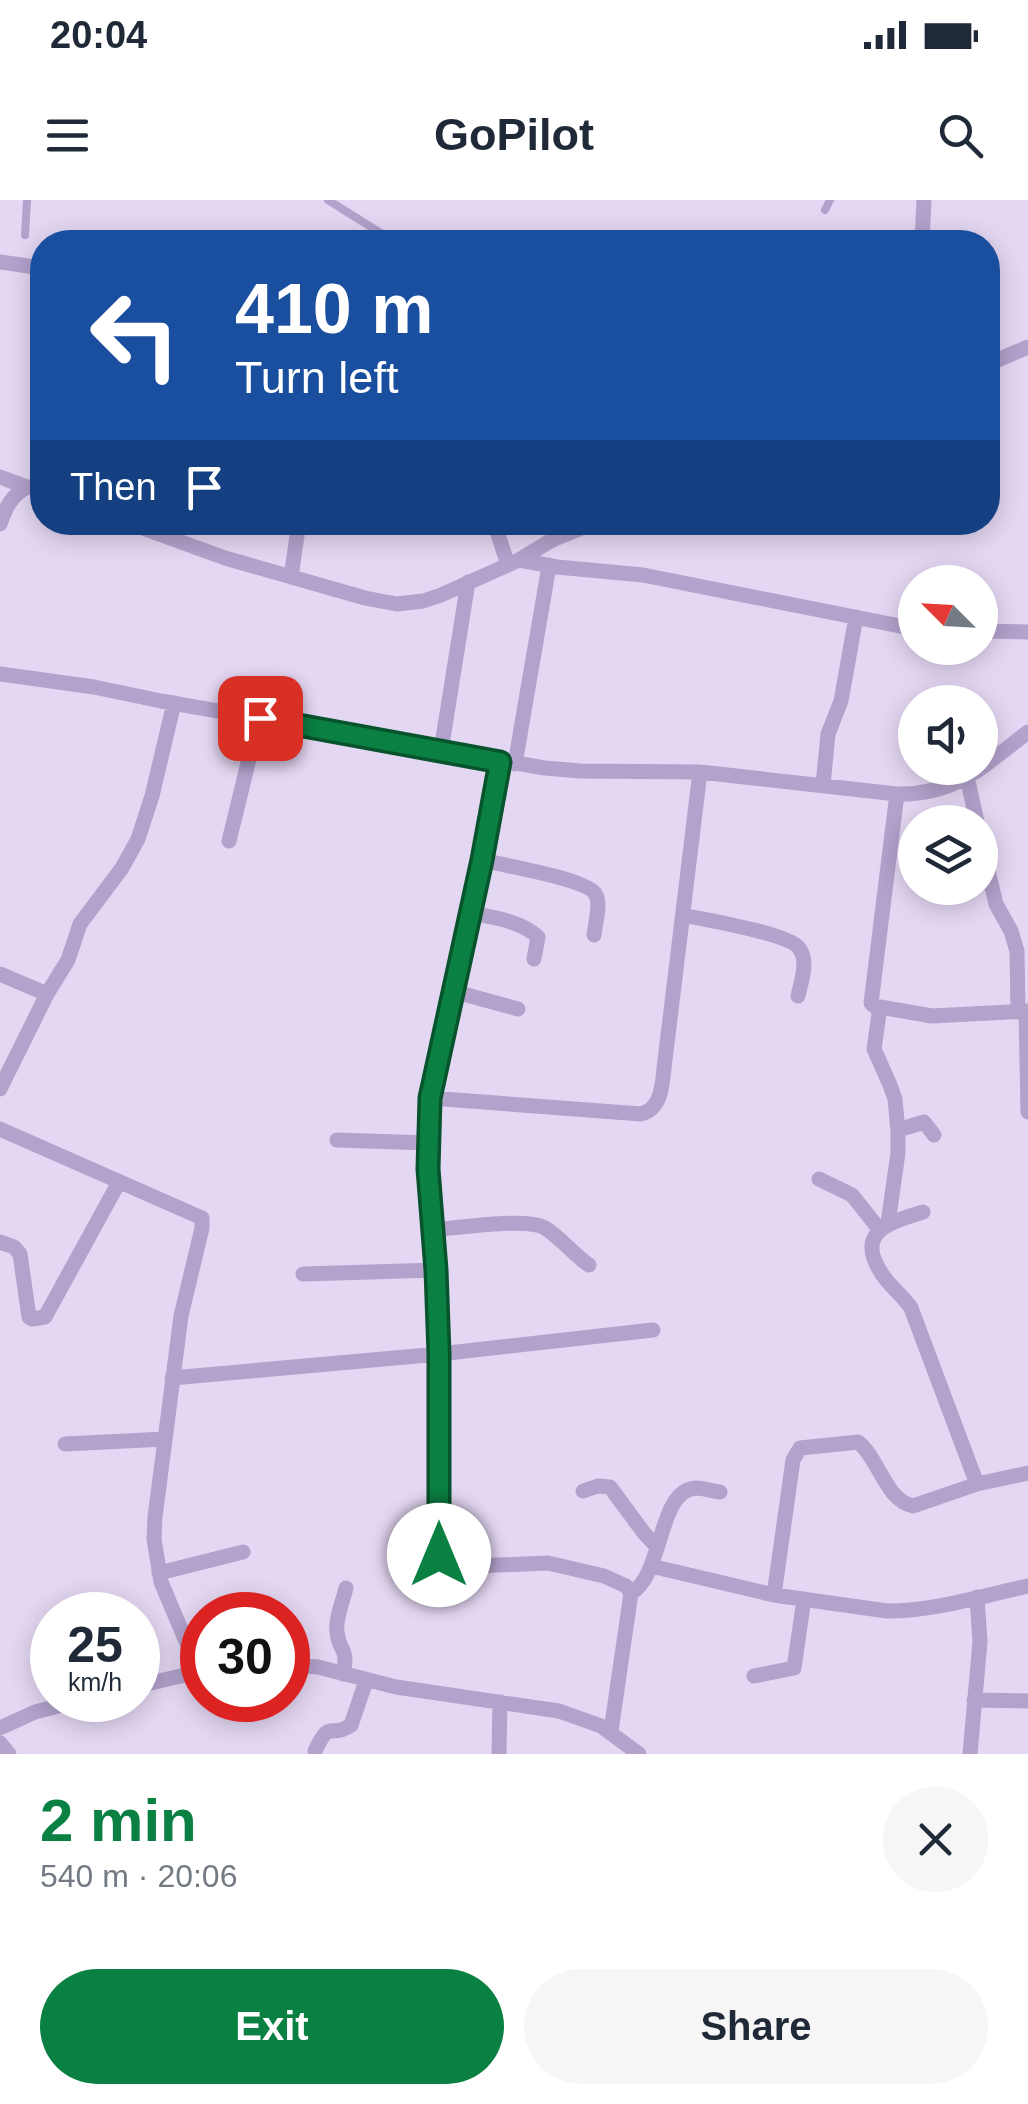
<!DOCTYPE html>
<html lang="en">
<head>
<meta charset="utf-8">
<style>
	:root { --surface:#fff; --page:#f6f6f7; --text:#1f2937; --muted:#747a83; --accent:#0b8043 }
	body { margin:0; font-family:Arial,sans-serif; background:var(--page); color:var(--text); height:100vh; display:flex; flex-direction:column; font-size:38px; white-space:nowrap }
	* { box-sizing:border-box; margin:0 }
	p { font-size:32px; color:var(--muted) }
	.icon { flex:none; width:55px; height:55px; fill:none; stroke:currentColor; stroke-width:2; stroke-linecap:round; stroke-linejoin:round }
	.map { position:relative; height:1554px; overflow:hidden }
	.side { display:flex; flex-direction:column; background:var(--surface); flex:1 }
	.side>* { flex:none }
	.guide { position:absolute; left:30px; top:30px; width:970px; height:305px; border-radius:40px; box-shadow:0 5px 25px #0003; background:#1a4fa0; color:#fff; overflow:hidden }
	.needle { width:65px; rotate:294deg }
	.fabs { position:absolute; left:898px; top:365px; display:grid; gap:20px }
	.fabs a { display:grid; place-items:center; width:100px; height:100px; border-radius:50%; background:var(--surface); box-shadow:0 5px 25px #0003; font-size:50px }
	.speed { position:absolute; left:30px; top:1392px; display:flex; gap:20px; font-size:50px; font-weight:700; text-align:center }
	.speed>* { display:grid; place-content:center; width:130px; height:130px; border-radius:50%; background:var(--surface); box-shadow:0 5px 25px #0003; line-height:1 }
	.speed small { font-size:25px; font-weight:400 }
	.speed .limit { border:15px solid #d22; background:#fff; color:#111 }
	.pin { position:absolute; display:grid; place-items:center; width:85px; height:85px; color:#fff; margin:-42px; border-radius:20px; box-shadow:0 5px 15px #0006 }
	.me { position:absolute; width:110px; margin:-55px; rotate:0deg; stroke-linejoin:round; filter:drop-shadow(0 0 8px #0008) }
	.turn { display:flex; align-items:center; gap:35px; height:210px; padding:0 40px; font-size:45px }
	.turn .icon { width:130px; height:130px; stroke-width:2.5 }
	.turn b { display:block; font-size:70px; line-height:85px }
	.then { display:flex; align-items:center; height:95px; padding:0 40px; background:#0003; gap:20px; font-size:38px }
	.round { display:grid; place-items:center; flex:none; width:105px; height:105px; border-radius:52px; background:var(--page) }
	.overview { display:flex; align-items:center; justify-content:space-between; height:170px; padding:0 40px }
	h1 { font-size:60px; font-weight:800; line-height:75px; color:var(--accent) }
	.cta { display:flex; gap:20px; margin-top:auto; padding:20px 40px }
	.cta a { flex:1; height:115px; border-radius:60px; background:var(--accent); color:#fff; font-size:40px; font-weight:800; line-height:115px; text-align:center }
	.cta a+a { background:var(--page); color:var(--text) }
	.status { display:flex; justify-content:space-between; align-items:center; height:70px; padding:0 50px; background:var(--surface); direction:ltr }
	.status svg { height:28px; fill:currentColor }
	header { display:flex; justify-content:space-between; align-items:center; height:130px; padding:0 40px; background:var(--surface); font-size:45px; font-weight:800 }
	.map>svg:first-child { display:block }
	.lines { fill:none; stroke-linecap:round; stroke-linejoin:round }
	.service { stroke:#b3a2cc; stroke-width:8 }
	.minor { stroke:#b3a2cc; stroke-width:15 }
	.route-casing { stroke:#07532c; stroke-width:25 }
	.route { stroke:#0b8043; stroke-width:18 }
</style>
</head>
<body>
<div class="status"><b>20:04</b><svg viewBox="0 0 49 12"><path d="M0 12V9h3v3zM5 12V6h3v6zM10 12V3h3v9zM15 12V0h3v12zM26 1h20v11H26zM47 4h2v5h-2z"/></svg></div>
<header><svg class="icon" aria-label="menu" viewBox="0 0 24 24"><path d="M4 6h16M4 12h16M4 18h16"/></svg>GoPilot<svg class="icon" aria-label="search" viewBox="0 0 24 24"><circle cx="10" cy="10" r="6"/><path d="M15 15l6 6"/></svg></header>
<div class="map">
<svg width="1028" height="1554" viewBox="0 0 1028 1554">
	<rect width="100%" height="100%" fill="#e4d7f3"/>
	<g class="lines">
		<path class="service" d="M328,0L395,42
			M825,10L830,0
			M25,35L27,0
			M545,322L552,340"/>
		<path class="minor" d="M922,42L924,0
			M0,62L42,68
			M988,164L1028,147
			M0,277L27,287L42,289
			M126,322L225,358L365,398L397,404L423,401L441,395L519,360L552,340L596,322
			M494,322L508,365
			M0,324C6,307 11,296 27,287
			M519,360L557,367L643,375L915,429
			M291,377L299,322
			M980,431L1028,432
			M0,474L94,487L161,501L545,568L580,571L700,572L897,594C957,595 983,566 1028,532
			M441,551L468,382
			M500,561L482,660L430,898L428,969L436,1070L439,1154V1355L443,1364L453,1367L548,1363L604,1376L626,1386L631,1393
			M515,564L549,366
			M967,577L977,622
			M823,585L828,534L841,501L856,417
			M897,594L871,803L874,806L932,816L1028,811
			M980,637L996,704L1011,731L1017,751L1018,812
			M229,641L259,518
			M482,660C501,665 589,679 596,695C601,705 595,724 594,735
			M470,713C492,717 521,721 538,737L534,759
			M683,715C705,720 788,733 799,748C809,761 801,782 798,796
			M0,774L47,794
			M452,791L518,809
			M880,807L874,849L890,885L895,899L898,932V953L888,1023
			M1026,812L1028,912
			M0,889L47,794L68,760L80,724L122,668L138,639L152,596L174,503
			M430,898L641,914C664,908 662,880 665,860L700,572
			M0,929L202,1018V1028L181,1116L155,1317L154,1339L161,1382L199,1472
			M898,930L924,922L934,935
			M337,940L428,943
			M819,979L852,995L879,1029
			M923,1012C887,1023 853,1033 884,1077C892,1088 903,1096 911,1108L977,1284
			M432,1030C456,1028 527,1017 545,1028C561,1038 573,1054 589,1065
			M0,1042L14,1047L20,1054L29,1117L32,1119L45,1117L119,982
			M303,1074L436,1070
			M172,1178L439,1154L653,1130
			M65,1244L165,1239
			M583,1291L598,1286L610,1287L644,1333L657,1347
			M651,1366L774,1395L887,1411C934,1411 982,1396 1028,1386
			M159,1373L243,1352
			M631,1393C664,1375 657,1290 696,1288C703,1288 712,1291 720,1292
			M774,1395L793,1260L800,1248L858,1242C879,1258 885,1300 913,1306L977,1284L1028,1273
			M288,1465L318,1467L396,1487L559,1511L601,1526L639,1554
			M343,1474C349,1446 339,1453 337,1432C335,1419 343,1401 346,1388
			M754,1476L794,1468L804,1399
			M138,1486L202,1471
			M974,1500L1028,1501
			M0,1528L35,1512L81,1500
			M611,1531L631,1393
			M0,1543L9,1554
			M315,1551C331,1517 329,1540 351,1525L366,1481
			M499,1554L500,1502
			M970,1554L980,1442L977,1397"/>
	</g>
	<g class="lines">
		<g class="route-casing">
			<path id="route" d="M260,518L500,562L482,660L430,898L428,969L436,1070L439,1154V1355"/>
		</g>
		<use href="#route" class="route"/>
	</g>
</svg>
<div class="fabs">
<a><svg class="needle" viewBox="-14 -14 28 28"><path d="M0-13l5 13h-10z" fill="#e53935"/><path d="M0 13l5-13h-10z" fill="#747a83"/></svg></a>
<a><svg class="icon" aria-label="sound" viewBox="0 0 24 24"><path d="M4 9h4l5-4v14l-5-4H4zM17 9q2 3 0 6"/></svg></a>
<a><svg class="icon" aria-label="layers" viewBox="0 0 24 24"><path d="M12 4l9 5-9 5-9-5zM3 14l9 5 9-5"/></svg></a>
</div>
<div class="speed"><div>25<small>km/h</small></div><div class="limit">30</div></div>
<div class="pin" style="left:260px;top:518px;background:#d93025"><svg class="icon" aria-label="arrive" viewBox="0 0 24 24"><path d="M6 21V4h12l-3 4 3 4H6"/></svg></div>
<svg class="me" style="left:439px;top:1355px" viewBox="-20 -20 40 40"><circle r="19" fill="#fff"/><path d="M0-13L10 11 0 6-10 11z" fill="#0b8043"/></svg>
<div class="guide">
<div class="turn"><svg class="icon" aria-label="left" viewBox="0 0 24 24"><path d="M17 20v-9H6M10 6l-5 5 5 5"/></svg><div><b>410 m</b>Turn left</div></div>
<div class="then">Then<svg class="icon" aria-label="arrive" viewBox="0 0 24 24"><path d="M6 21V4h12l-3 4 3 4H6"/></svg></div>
</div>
</div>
<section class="side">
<div class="overview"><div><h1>2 min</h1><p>540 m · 20:06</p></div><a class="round"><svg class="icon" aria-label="close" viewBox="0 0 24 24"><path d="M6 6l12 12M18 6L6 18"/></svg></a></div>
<div class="cta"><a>Exit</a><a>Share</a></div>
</section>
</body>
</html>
